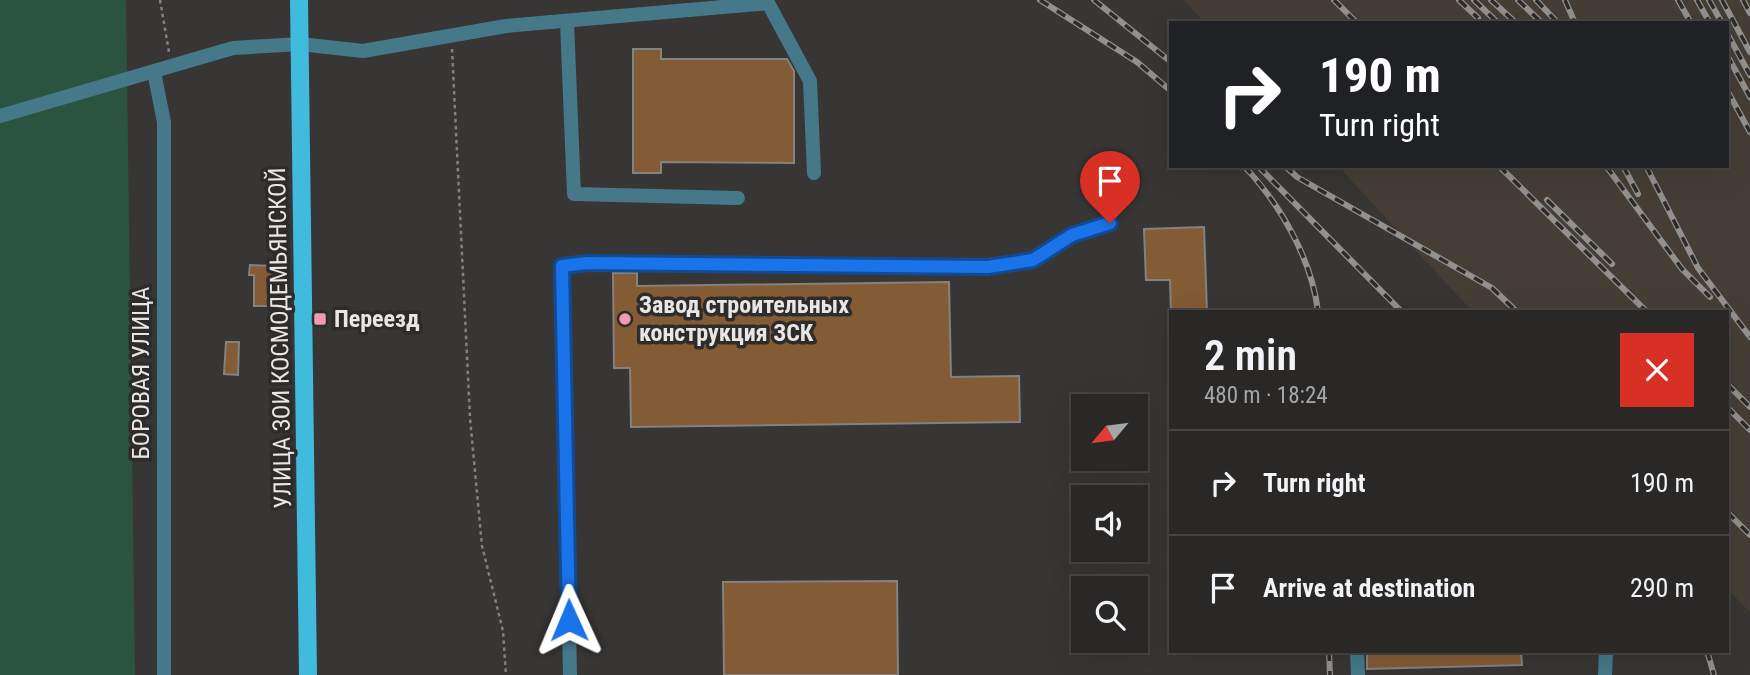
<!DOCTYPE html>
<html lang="en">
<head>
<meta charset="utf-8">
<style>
	:root { --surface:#2a2827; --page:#363433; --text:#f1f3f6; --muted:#a5a6a7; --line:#464444 }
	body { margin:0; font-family:"Roboto Condensed",sans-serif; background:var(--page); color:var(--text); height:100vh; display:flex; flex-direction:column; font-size:26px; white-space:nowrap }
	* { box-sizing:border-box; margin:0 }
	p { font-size:23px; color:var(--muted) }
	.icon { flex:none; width:38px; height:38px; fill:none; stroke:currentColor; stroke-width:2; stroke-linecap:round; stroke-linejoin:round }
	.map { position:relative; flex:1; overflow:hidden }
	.panel { position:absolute; left:1169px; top:310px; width:560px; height:343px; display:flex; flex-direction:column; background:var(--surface); border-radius:0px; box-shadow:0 7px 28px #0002,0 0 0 2px var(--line) }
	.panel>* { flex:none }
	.guide { position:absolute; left:1169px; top:21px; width:560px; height:147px; border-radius:0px; box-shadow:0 7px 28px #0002,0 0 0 2px var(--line); background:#202124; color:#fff; overflow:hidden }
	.needle { width:46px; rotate:241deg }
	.buttons { position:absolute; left:1071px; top:394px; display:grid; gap:14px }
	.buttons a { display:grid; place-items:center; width:77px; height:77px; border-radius:0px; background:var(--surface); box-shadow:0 7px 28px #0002,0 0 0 2px var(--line); font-size:35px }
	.pin { position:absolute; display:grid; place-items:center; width:60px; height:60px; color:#fff; margin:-72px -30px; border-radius:50% 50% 50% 0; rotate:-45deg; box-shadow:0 0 7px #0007 }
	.pin .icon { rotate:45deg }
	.me { position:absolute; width:77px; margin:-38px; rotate:359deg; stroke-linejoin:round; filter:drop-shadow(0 0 5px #0008) }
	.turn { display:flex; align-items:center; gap:24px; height:147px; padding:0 35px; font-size:32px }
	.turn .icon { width:91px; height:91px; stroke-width:2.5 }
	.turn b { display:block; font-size:49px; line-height:60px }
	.round { display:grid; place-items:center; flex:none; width:74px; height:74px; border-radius:0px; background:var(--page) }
	.overview { display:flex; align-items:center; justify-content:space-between; height:119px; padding:0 35px }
	h1 { font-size:42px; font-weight:600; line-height:52px }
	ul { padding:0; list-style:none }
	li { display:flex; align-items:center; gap:21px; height:105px; padding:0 35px; border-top:2px solid var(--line) }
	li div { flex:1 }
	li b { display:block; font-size:26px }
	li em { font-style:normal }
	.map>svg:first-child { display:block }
	.built { fill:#443e36 }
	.green { fill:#2a5440 }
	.building { fill:#835b34; stroke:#84827f; stroke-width:2 }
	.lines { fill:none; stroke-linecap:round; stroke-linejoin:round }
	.path { stroke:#838180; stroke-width:2.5; stroke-dasharray:3.5 3.5; stroke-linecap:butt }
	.minor { stroke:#45798a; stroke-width:14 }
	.major { stroke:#40badd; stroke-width:18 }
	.rail-casing { stroke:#93918f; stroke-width:6 }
	.rail { stroke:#2e2c2a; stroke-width:3.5; stroke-dasharray:10; stroke-linecap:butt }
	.route-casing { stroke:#114b97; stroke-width:18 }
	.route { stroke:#1a73e8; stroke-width:12 }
	.poi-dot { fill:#f29ab0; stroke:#2e2c2a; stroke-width:2.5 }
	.labels { text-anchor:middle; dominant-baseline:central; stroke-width:7; stroke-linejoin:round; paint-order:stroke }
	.poi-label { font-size:24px; font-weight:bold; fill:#e9e7e6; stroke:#2e2c2a; text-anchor:start }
	.street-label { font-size:24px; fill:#e9e7e6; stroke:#2e2c2a }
</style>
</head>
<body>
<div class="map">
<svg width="1750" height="675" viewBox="0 0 1750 675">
	<rect width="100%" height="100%" fill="#383634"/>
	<path class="built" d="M1184,0H1750V613L1727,588V312L1472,311L1338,166H1727V23H1205Z"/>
	<path class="green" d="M0,0H126L135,675H0Z"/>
	<path class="building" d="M633,49H661V59H787L794,71V163L661,162V173H633Z
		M1204,227L1207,312H1171L1170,280H1146L1144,229Z
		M250,265L274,266L273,306H254V275H249Z
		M613,273H637V286L949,282L951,377L1019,376L1020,422L631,427L630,368H614Z
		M226,342H239L238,375L224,374Z
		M897,581L898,675H724L723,582Z
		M1367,651H1521L1522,665L1367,669Z"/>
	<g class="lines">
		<path class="path" d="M160,0L169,52
			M452,49L470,418L482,546L503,631L506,675"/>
		<path class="minor" d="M567,22L574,194L738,198
			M154,72L164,122V675
			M0,116L233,48L300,44L363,51L506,26L768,3L810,81L814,173
			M1357,651L1358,675
			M570,675L562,266L587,263L988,267L1033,260L1072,235L1110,223
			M1605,675L1606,651"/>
		<path class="major" d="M299,0L308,675"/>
		<g class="rail-casing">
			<path id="rail" d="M1040,0L1137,62L1171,91
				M1094,0L1171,62
				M1334,0L1357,23
				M1459,0L1478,18
				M1474,0L1498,23
				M1491,0L1516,23
				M1518,0L1542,23
				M1536,0L1558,23
				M1565,0L1575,23
				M1678,0L1691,23
				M1697,0L1710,23
				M1709,0L1722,23
				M1722,0L1750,52
				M1743,0L1750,13
				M1727,33L1750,75
				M1727,55L1750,97
				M1727,90L1750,132
				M1244,166C1280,204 1312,259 1318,312
				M1258,166L1402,312
				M1285,166L1297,177L1492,288L1517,312
				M1499,166L1647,312
				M1606,166L1682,269L1710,297
				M1623,166L1638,194
				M1646,166L1698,268L1750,337
				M1547,200L1612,264
				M1727,384L1750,407
				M1727,407L1750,430
				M1727,512L1750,535
				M1329,651L1330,675
				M1707,651L1714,675"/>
		</g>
		<use href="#rail" class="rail"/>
	</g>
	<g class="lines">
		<g class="route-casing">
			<path id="route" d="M569,620L562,266L587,263L988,267L1033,260L1072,235L1110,223"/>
		</g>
		<use href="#route" class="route"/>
	</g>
	<g class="poi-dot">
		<rect x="313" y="312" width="14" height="14" rx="3.5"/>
		<circle cx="625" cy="319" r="7"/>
	</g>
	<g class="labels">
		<g class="poi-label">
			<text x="639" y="305">Завод строительных<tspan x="639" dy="28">конструкция ЗСК</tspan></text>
			<text x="334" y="319">Переезд</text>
		</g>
		<g class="street-label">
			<text transform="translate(280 338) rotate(-91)">УЛИЦА ЗОИ КОСМОДЕМЬЯНСКОЙ</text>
			<text transform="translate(141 373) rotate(-90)">БОРОВАЯ УЛИЦА</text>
		</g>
	</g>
</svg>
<div class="buttons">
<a><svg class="needle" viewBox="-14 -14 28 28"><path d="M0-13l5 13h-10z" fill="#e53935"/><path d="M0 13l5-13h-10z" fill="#a5a6a7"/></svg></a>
<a><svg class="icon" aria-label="sound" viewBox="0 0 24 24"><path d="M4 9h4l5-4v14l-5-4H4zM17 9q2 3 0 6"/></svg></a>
<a><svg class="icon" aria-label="search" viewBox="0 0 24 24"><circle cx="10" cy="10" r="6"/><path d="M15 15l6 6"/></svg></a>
</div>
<div class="pin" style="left:1110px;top:223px;background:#d93025"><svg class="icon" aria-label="arrive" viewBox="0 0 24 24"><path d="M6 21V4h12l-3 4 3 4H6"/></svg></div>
<svg class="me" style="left:569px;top:620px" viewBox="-20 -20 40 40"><path d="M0-17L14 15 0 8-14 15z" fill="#1a73e8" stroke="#fff" stroke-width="4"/></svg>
<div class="guide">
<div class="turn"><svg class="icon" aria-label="right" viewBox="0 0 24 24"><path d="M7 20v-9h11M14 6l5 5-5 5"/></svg><div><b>190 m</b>Turn right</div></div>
</div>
<section class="panel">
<div class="overview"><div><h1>2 min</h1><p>480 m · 18:24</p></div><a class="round" style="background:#d93025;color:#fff"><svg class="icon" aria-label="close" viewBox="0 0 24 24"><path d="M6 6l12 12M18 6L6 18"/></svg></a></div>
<ul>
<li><svg class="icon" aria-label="right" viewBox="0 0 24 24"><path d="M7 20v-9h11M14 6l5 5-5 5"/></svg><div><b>Turn right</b></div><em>190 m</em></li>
<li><svg class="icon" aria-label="arrive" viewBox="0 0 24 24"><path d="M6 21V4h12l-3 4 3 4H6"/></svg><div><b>Arrive at destination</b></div><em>290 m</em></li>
</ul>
</section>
</div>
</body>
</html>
